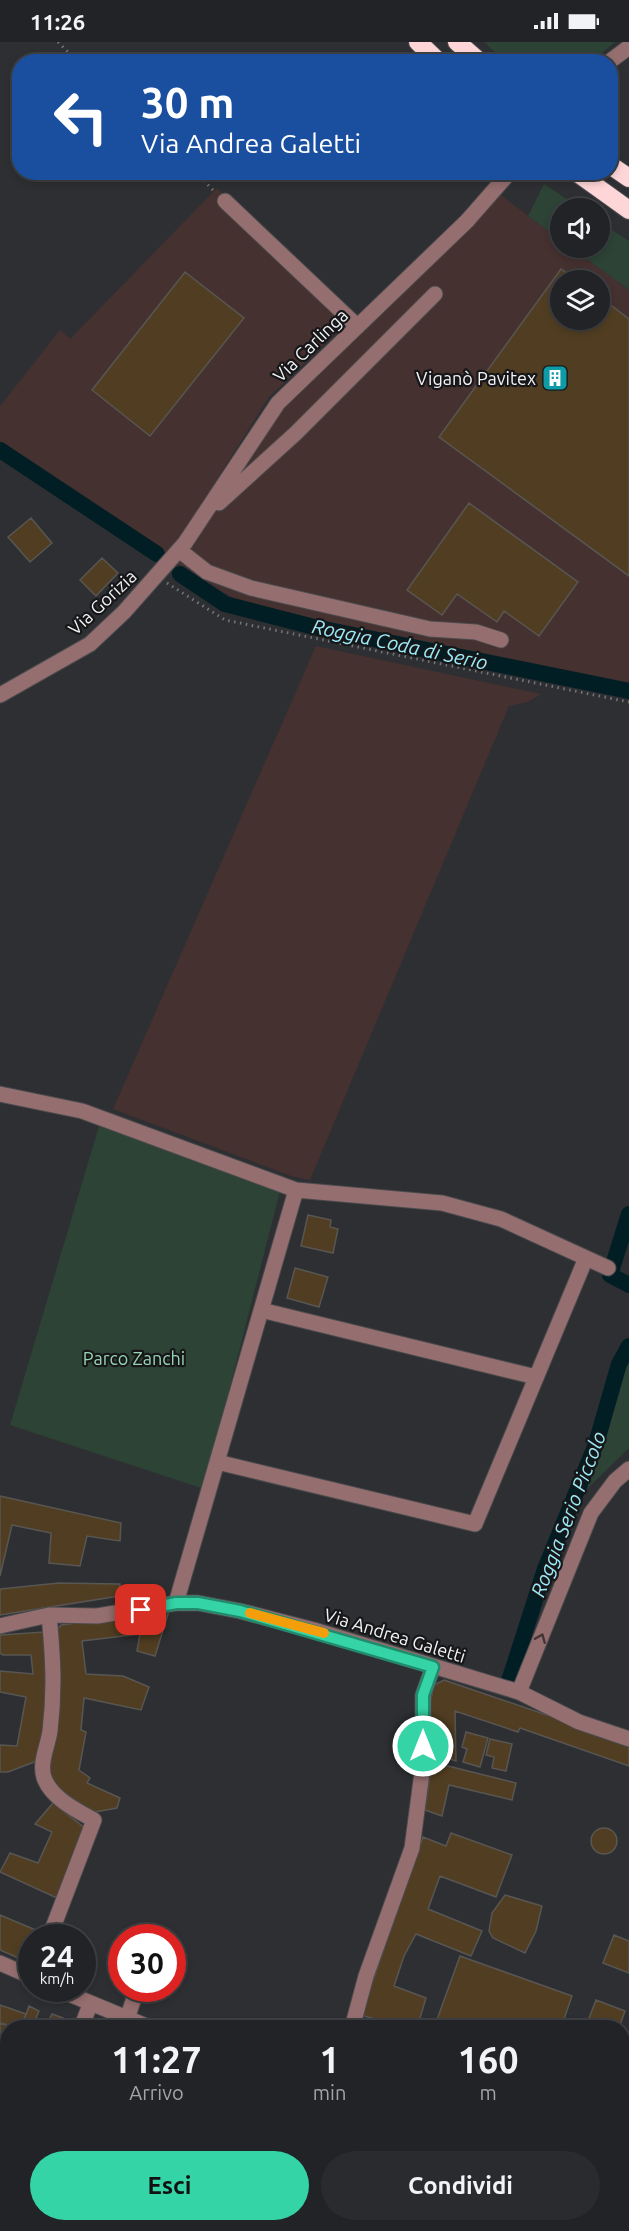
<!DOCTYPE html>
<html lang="it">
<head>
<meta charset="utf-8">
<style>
	:root { --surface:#222326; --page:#2a2b2e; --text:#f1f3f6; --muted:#a2a4a7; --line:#3f4043; --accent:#35d4a7 }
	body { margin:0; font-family:Ubuntu,sans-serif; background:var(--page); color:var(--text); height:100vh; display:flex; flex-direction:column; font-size:22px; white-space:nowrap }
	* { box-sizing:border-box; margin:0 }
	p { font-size:20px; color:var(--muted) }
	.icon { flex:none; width:33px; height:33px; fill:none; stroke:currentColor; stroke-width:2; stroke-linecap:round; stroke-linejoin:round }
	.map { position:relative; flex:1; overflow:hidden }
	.panel { position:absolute; left:0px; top:1978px; width:630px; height:212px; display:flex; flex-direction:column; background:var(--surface); border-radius:24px 24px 0 0; box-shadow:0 3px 9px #0003,0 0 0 2px var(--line) }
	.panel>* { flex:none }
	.top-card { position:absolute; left:12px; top:12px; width:606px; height:126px; border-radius:24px; box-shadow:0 3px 9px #0003,0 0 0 2px var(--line); background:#1a4fa0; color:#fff; overflow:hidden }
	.controls { position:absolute; left:550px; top:156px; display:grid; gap:12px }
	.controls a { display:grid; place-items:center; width:60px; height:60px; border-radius:50%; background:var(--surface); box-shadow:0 3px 9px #0003,0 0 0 2px var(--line); font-size:30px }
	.speed { position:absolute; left:18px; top:1882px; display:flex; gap:12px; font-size:30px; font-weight:700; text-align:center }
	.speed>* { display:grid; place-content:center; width:78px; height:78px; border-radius:50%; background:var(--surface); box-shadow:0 3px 9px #0003,0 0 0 2px var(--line); line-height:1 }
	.speed small { font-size:15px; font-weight:400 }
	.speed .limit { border:9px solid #d22; background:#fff; color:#111 }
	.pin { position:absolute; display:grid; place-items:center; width:51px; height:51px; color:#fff; margin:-26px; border-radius:12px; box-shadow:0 3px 9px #0006 }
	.me { position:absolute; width:66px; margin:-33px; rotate:0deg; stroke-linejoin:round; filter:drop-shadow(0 0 4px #0008) }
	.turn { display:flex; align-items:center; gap:21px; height:126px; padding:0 30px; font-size:27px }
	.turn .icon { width:78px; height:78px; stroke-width:2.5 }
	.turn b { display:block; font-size:42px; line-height:51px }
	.eta { display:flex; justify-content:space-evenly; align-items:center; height:102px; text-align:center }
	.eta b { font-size:36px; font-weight:600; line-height:42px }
	.cta { display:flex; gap:12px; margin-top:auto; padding:12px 30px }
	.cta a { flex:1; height:69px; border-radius:36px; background:var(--accent); color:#111; font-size:24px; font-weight:600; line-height:69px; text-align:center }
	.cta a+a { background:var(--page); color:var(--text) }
	.status { display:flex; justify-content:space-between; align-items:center; height:42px; padding:0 30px; background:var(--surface); direction:ltr }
	.status svg { height:16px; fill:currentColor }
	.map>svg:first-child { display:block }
	.industrial { fill:#45312f; fill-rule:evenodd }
	.green { fill:#2c4336 }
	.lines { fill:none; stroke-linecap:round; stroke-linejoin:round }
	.canal { stroke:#001e23; stroke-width:16 }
	.building { fill:#513e22; stroke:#585653; stroke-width:1.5 }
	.minor-casing { stroke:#494a4d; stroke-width:17 }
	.highway-casing { stroke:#494a4d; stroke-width:20 }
	.path { stroke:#757679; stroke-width:3; stroke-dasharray:1.5 4.5; stroke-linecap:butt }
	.minor { stroke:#956e6f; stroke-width:15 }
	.highway { stroke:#fed6d7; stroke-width:18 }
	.oneway { stroke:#433537 }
	.route-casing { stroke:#228a6d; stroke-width:15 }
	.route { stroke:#35d4a7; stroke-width:10 }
	.slow { stroke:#f59e0b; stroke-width:10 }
	.labels { text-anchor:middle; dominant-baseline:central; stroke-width:4.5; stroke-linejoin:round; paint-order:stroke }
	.street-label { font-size:18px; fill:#f2f3f5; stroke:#171719 }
	.poi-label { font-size:18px; fill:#f2f3f5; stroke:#171719; text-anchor:end }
	.park-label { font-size:18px; fill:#97d5b4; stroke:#171719 }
	.water-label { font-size:20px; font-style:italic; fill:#9aeaf7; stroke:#171719 }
</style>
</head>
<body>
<div class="status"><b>11:26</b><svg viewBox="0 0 49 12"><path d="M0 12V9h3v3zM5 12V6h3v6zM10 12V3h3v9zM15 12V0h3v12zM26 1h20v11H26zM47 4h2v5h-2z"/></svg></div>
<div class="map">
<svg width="629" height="2189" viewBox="0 0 629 2189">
	<rect width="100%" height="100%" fill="#2e2f32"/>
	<path class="industrial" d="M217,146L353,275L269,355L188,483L166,512L0,400V364L60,288L70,297Z
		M499,152L561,198V206H572L629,248V641L314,577L235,557L176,521L279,364ZM561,238H600V278H561Z
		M316,604L541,652L528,660L509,664L310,1138L291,1134L113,1067Z"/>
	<path class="green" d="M484,0H615L592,19L506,20Z
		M544,142L580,166H561V198L528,174Z
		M600,180L629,199V248L572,206H600Z
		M99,1084L280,1149L204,1447L10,1383Z
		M629,1315V1406L589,1445L585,1441L601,1402L623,1327Z"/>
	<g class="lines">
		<path class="canal" d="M0,408L157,512
			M180,532L225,562L314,585L629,649
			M629,1172L610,1233L629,1243
			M508,1642L545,1527L596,1402L619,1322L629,1304"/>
	</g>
	<path class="building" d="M561,227L577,238H561V278H600V255L629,277V534L439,395Z
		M185,230L244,276L150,394L92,348Z
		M469,461L578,540L539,594L504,569L497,580L457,552L442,573L407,548Z
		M31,476L52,501L30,520L8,495Z
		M102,516L118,531L96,554L80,538Z
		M308,1173L331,1178L330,1185L338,1187L333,1211L301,1204Z
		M295,1226L328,1235L319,1265L287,1256Z
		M0,1454L121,1481L120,1499L87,1494L80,1524L49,1521L51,1491L12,1483L0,1534Z
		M59,1541L120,1542L119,1554L0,1573V1547Z
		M169,1569L155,1614L137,1609L140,1592L82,1599L86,1632L123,1634L149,1645L141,1668L84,1656L81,1688L86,1690L79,1728L90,1736L87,1741L120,1756L117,1766L95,1770L66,1754L51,1740L46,1728L54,1592L61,1583Z
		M44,1590L47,1677L37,1719L8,1730H0V1703L17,1704L26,1655L0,1650V1629L33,1632L31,1613H3L0,1611V1593Z
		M444,1638L629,1701V1724L520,1686L518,1690L455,1669L456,1719L428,1711L430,1661L434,1643Z
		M466,1690L488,1696L480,1725L463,1720L467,1707L462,1705Z
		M490,1697L512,1702L506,1729L492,1726L494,1715L486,1713Z
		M432,1720L516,1741L512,1758L449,1743L442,1774L425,1768Z
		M53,1761L86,1787L59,1857L0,1830L10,1811L38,1821L52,1790L35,1782Z
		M591 1799a13 13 0 1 1 26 0a13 13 0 1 1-26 0Z
		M451,1791L512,1813L496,1855L440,1834L428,1867L482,1889L471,1914L416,1892L404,1914L394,1944L426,1956L417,1986H405L361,1973L423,1795L446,1804Z
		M505,1853L542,1864L536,1889L525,1911L493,1896L489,1889L492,1871Z
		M0,1873L45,1892L43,1896H32V1922L0,1908Z
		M614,1893L629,1899V1931L603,1921Z
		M460,1914L572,1954L561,1986H434Z
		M596,1958L625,1969L619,1986L586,1984Z
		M0,1963L26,1972L21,1986L0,1981Z
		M29,1964L39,1969L36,1976L48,1980L52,1972L63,1976L59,1986H21Z
		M0,1981L14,1986H8V2015L1,2013L0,2016Z
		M8,2045V2070L0,2067Z
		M629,2075V2106L622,2103V2091Z
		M0,2090L8,2093V2123L1,2138Z
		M475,2182H517L529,2188L477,2189L473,2188Z
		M584,2182H613L610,2189H582Z"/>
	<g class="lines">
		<g class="minor-casing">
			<path id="minor" d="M609,20L629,5
				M225,159L357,284
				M219,461L296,391L435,252
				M179,508L207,530L251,546L430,587L476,590L501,598
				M0,653L90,602L124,570L185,501L278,361L467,179L510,130
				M0,1052L82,1069L296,1148L442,1161L501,1177L608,1226
				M261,1268L536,1335
				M217,1420L475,1482L586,1216
				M176,1561L296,1148
				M0,1584L49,1573L97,1574L176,1561H198L240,1569L314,1588L519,1650L579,1680L629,1697
				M519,1650L591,1471L615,1439L629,1427
				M49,1896L94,1778C78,1769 53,1757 45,1738C38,1723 48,1704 50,1689C55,1647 53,1615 49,1573
				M0,1921L32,1935
				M57,1947L151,1986
				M127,1977L137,1947
				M81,1986L90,1963
				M352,1986L366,1934L412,1806L423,1723V1653L433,1625
				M622,2045L629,2027
				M622,2128L629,2131
				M0,2157L8,2153
				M537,2189L540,2182"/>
		</g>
		<g class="highway-casing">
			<path id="highway" d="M418,0L439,20
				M457,0L480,20
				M610,123L629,136
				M576,130L629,168"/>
		</g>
		<path class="path" d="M58,0L78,20
			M195,130L215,150
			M167,541L225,578L629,660"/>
		<use href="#minor" class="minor"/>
		<use href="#highway" class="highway"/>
	</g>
	<defs><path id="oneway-chevron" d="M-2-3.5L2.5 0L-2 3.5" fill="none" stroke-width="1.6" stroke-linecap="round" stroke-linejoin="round" transform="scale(1.5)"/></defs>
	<use class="oneway" href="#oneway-chevron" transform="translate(541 1596) rotate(-68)"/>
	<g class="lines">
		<g class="route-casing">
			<path id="route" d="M141,1568L176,1561H198L240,1569L433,1625L423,1653V1704"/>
		</g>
		<use href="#route" class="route"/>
		<path class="slow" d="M250,1571L324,1591"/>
	</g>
	<defs>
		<g id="building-square" transform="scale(1.35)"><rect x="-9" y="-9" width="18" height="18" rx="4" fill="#0f9aa8" stroke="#171719"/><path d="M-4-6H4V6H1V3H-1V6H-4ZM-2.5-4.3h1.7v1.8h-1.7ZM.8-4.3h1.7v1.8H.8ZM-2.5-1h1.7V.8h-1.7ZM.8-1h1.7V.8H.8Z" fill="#fff"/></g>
	</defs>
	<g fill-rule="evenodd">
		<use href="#building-square" x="555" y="336"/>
	</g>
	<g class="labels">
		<g class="street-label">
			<text transform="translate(310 303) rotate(-44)">Via Carlinga</text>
			<text transform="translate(102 560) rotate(-43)">Via Gorizia</text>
			<text transform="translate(395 1593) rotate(17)">Via Andrea Galetti</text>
		</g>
		<g class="poi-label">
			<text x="536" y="336">Viganò Pavitex</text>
		</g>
		<g class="park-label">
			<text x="134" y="1316">Parco Zanchi</text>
		</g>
		<g class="water-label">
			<text transform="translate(400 602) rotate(12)">Roggia Coda di Serio</text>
			<text transform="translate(568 1472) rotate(-69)">Roggia Serio Piccolo</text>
		</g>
	</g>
</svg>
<div class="controls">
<a><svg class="icon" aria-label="sound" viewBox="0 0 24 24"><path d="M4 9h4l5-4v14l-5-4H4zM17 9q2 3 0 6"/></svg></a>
<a><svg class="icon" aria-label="layers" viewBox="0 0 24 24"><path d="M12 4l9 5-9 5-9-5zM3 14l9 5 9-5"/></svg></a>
</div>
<div class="speed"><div>24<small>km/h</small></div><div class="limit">30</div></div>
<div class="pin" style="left:141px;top:1568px;background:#d93025"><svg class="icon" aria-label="arrive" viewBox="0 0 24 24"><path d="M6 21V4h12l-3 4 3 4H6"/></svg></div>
<svg class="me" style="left:423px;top:1704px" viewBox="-20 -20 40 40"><circle r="17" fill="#35d4a7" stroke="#fff" stroke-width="3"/><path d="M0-11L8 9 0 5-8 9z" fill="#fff"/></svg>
<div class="top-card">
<div class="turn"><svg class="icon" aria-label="left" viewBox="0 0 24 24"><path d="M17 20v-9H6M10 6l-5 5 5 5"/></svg><div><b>30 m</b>Via Andrea Galetti</div></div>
</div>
<section class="panel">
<div class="eta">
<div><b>11:27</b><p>Arrivo</p></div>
<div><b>1</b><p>min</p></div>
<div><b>160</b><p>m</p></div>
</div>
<div class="cta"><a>Esci</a><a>Condividi</a></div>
</section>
</div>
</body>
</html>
